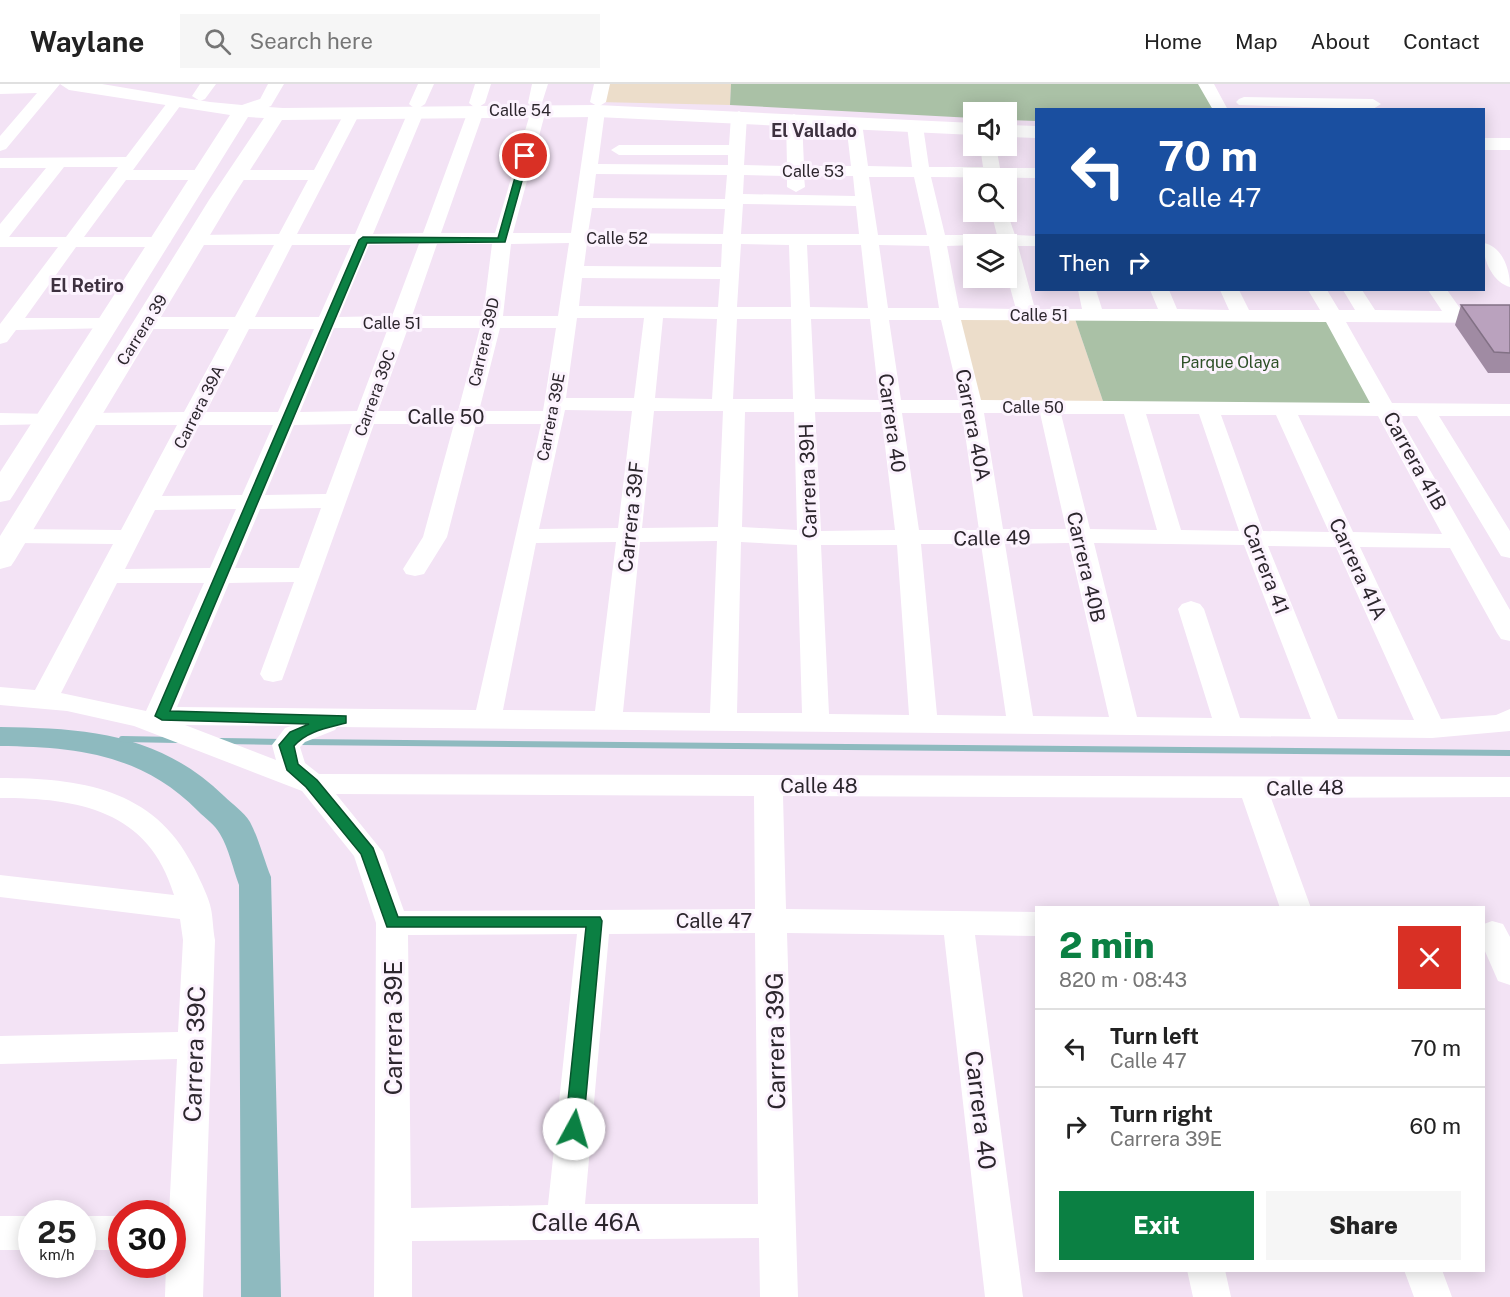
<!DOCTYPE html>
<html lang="en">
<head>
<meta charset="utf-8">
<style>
	:root { --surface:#fff; --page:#f6f6f6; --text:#222; --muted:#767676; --line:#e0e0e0; --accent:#0b8043 }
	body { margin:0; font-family:"Public Sans",sans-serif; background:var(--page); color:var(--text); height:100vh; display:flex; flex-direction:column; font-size:22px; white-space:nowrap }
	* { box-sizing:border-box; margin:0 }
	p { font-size:20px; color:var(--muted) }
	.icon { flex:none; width:33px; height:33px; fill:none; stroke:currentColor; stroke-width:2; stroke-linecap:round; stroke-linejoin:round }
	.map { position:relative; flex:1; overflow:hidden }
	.drawer { position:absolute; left:1035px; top:822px; width:450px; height:366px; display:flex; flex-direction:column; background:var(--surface); border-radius:0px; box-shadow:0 3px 15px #0003 }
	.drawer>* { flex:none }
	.hud { position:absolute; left:1035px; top:24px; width:450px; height:183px; border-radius:0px; box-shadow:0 3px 15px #0003; background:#1a4fa0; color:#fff; overflow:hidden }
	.buttons { position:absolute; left:963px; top:18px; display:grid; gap:12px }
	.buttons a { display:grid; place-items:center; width:54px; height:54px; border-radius:0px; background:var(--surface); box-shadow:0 3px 15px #0003; font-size:30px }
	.speed { position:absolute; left:18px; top:1116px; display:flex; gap:12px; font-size:30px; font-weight:700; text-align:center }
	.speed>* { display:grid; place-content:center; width:78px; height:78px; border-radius:50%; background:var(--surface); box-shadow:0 3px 15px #0003; line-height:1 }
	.speed small { font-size:15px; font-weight:400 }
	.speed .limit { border:9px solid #d22; background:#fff; color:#111 }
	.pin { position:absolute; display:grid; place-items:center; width:51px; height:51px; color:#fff; margin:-26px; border:3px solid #fff; border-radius:50%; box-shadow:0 2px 6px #0007 }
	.me { position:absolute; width:66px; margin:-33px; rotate:6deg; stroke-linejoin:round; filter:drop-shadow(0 0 4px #0008) }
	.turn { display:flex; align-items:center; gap:21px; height:126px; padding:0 24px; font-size:27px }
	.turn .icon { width:78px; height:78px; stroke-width:2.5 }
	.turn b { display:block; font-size:42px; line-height:51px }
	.then { display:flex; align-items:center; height:57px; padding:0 24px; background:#0003; gap:12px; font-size:22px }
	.round { display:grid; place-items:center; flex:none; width:63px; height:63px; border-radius:0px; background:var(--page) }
	.headline { display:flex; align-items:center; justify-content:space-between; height:102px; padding:0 24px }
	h1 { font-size:36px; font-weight:800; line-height:45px; color:var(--accent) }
	.primary-button { display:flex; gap:12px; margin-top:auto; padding:12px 24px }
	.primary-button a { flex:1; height:69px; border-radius:0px; background:var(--accent); color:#fff; font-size:24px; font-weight:800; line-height:69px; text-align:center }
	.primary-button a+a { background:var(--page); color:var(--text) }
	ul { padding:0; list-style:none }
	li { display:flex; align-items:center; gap:18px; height:78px; padding:0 24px; border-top:2px solid var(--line) }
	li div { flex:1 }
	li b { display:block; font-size:22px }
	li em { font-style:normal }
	header { display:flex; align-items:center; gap:36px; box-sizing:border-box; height:84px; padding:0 30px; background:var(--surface); border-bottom:2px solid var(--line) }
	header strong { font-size:28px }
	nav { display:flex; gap:33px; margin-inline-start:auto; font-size:21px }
	.search { width:420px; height:54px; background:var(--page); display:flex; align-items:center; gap:15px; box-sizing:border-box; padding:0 21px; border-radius:0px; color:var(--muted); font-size:22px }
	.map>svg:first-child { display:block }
	.education { fill:#ecddca }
	.green { fill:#aac1a6 }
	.water { fill:#8ebabf }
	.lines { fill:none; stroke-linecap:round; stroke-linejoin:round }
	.stream { stroke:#8ebabf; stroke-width:6 }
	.minor { fill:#fff; fill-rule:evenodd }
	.major { fill:#fff; fill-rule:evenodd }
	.wall { fill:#a08ba3 }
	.building { fill:#baa2be; stroke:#827185; stroke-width:1.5 }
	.route { fill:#0b8043; stroke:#07532c; stroke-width:1.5 }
	.labels { text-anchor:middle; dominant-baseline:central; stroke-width:6; stroke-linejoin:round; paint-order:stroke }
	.far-street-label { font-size:16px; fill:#2c262d; stroke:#fcf3fe }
	.far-park-label { font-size:16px; fill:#2d5027; stroke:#fcf3fe }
	.far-neighbourhood-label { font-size:18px; font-weight:bold; fill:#3d313f; stroke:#fcf3fe }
	.street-label { font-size:20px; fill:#2c262d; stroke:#fcf3fe }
	.near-street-label { font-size:24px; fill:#2c262d; stroke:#fcf3fe }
</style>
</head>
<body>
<header>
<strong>Waylane</strong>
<div class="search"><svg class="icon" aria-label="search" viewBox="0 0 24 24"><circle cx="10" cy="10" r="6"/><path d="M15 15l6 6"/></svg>Search here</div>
<nav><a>Home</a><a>Map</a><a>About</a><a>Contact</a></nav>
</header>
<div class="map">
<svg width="1510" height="1213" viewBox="0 0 1510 1213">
	<rect width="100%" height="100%" fill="#f3e3f5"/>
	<path class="education" d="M602,0H731L730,21L598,18Z
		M950,231L1074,232L1105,323H972Z"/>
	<path class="green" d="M731,0H1206L1221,25L1036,26V37L1007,36L1006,28H974L973,34L730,21Z
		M1074,232L1334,233L1387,325L1105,323Z"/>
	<path class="water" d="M0,643C85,644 159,649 224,712C232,720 244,728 250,738C259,755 264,776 271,793L281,1213H241L239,801C233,785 229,765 220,750C215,741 205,734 198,727C142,670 76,663 0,662Z"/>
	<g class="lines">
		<path class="stream" d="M122,655L177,656
			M221,657L282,658
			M299,658L1510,669"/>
		<path class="minor" d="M0,0H60L6,65L0,67V52L37,9L0,10Z
			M200,0H216L205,15L200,17L192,12Z
			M268,0H284L271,22L266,24L258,19Z
			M418,0H434L425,20L419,24L424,28L373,150L423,149L468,27L474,23L469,19L475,0H491L485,19L479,23L484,27L441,149H495L532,23L528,19L532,0H548L541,22L546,26L513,149H571L589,27L597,22L590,18L594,0H610L606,18L598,23L605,27L598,80L728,81V71H619L611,66L619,61H729L731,32L739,27L747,32L744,81L787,82L786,35L794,30L802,35L804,82H851L846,39L854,34L862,39L868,82L912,83L907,42L915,37L923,42L929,83H983L980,62H996L1000,84H1036V94L931,93L945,151H997L991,128H1006V125L1015,151L1036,152V162H1018L1035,225H1082L1078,206H1096L1102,225H1158L1150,206H1169L1177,225L1229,226L1220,206H1239L1249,226H1320L1308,206H1327L1339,226H1355L1343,206H1362L1375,226L1442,227L1428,206H1447L1462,227H1510V239L1346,238L1392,319L1510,320V332H1439L1510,447V474L1501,472L1417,332H1399L1510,526V557L1501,555L1497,549L1450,464L1360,463L1441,635L1496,631L1510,625V647L1432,654L337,643L335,646L305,658L300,663L305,679L319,690L1510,693V713L1271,714L1311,824H1280L1242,714L783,712L786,825L1036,828V852L975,851L1023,1213H985L944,851L787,849L798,1213H760L759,1154L412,1157V1213H374L376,839L354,772L302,707L134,642L67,627L0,621V603L35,606L113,460L14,459L6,457L2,452L6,447L14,445L121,446L177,341H87L79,340L76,335L79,330L87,329L184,328L229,245H146L139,243L136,239L139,235L146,233H235L274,161H197L188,156L197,151L279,150L308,96H236L228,91L236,86H314L346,26H358L360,29L297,150H355L408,28L414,24L409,20ZM596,90L727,91L725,115L593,114ZM744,91L787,92V103L796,108L805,103L804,92H853L855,112L743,110ZM869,93H914L927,151H878ZM743,120L856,122L859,150H741ZM592,124L725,125L723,150L588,149ZM569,159L558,232H503L511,160ZM587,159L722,160L721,183L584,182ZM419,160L392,232L339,233L369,161ZM437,160H492L483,232H412ZM741,160L789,161L791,223H737ZM1006,160V189L1016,225L959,224L947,162ZM292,161H351L319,233H255ZM807,161H861L868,224L810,223ZM879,161L929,162L939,224H888ZM582,194L720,195L718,223L579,222ZM577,234H644L634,314H566ZM663,234L717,235L712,315L655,314ZM737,235H791L793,315H733ZM811,235H870L879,316L815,315ZM889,236H941L960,316H901ZM961,236L1326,238L1370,319L981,316ZM334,244H388L357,327L300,328ZM408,244H480L458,327H378ZM500,244H556L543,327H479ZM249,245H314L278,328H206ZM565,326L632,327L618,444L539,445ZM654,327H723L718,443L642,444ZM745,328H794L797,446L742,443ZM815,328H881L895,446L821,447ZM902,329H962L979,446H919ZM984,329H1040L1066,445H1003ZM1061,330H1124L1157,446L1090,445ZM1146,330H1199L1239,447L1181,446ZM1221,331H1276L1329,448L1263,447ZM1298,331L1378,332L1442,450L1353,448ZM352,340L326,410L265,411L294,341ZM374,340H454L423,453L403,485L406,490L415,492L424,490L447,453L476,340H541L476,626L177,623L229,499L294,498L260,590L264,596L273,598L282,596ZM199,341H273L242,411L162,412ZM321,424L299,484H235L260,425ZM236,425L210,484L125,485L155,426ZM717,457L710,629L623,628L640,458ZM616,458L595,627L503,626L536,459ZM741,458L797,461L802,629H737ZM1069,459L1109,633L1033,632L1005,460ZM1094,459L1244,461L1311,635L1240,634L1204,525L1200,520L1191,517L1182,520L1178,525L1212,634L1137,633ZM921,460H981L1006,632L937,631ZM821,461H897L909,631L829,630ZM1268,462L1336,463L1414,636L1338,635ZM117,499H204L146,627L61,609ZM185,641L291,642L285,644L272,661L276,676ZM336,710L754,712L755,825L404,827L383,768ZM755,849L758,1120H585L609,850ZM577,850L548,1121L411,1124L408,851Z
			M1198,0H1214L1228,26H1213Z
			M175,13L183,18L133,86H202L210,91L202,96H126L84,153H162L171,158L162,163H76L25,234H108L115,236L118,240L115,244L16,246L7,258L0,260V240L58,163H0V140L46,84H0V74L126,73L170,15ZM64,83H118L66,153H9Z
			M1244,13L1373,15L1381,20L1373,25L1239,21L1236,18L1239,15Z
			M1484,159C1503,163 1510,186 1510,203C1492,198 1482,174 1484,159Z
			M0,329L55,330L58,335L55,340L0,341Z
			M0,694C79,694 154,704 193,782C198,791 210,816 211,825C213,834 213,846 215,856L203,1213H165L166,1180H172V1130H169L177,975L0,980V952L178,948L183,856L180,835L0,813V791L174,811C149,726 78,714 0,714Z
			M1492,837L1503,840L1510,853V901L1498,897L1484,865V840Z
			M0,1132H32V1166H0Z
			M82,1132H122V1166H82Z
			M1187,1186H1225L1231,1213H1193Z
			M1404,1186H1442L1452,1213H1414Z"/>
		<path class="major" d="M60,0H102L210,18L242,21L260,15L267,17L268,23L283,24L597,21L974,39V51L597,33L282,36L231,116L15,476L11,482L0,485V452L209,116L264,34L248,33L14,410L10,416L0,418V388L230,31L69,6Z
			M1006,41L1036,42V54L1006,53Z
			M1484,54H1510V66H1484Z"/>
	</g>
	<path class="wall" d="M1461,221H1510V289H1488L1455,241Z"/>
	<path class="building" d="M1461,221H1510V269L1494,268Z"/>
	<path class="route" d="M525,70L529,72L505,158L367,159L170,627L346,632V639C327,644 307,647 294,662L298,680L317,696L373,764L398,833H600L602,837L583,1045L581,1050L574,1052L568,1050L565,1045L586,843H387L361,770L306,703L287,686L279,661L290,648L309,640L162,636L155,632L359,156L363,153L498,154L521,72Z"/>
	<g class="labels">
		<g class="far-street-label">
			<text x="520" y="26">Calle 54</text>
			<text x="813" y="87">Calle 53</text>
			<text x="617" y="154">Calle 52</text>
			<text x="1039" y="231">Calle 51</text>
			<text x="392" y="239">Calle 51</text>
			<text transform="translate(142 246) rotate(-58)">Carrera 39</text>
			<text transform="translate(484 258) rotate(-77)">Carrera 39D</text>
			<text transform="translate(375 309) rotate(-70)">Carrera 39C</text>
			<text transform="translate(199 323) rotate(-63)">Carrera 39A</text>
			<text x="1033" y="323">Calle 50</text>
			<text transform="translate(551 333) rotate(-79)">Carrera 39E</text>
		</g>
		<g class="far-park-label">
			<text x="1230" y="278">Parque Olaya</text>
		</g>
		<g class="far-neighbourhood-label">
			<text x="814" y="46">El Vallado</text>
			<text x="87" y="201">El Retiro</text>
		</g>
		<g class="street-label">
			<text x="446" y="333">Calle 50</text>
			<text transform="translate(892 339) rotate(82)">Carrera 40</text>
			<text transform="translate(973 341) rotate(79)">Carrera 40A</text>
			<text transform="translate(1415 377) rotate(61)">Carrera 41B</text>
			<text transform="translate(808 397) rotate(-92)">Carrera 39H</text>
			<text transform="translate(631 433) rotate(-84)">Carrera 39F</text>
			<text transform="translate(992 454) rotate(-1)">Calle 49</text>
			<text transform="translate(1086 483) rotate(77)">Carrera 40B</text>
			<text transform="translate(1266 485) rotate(69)">Carrera 41</text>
			<text transform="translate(1358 485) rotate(65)">Carrera 41A</text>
			<text x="819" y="702">Calle 48</text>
			<text transform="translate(1305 704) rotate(-1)">Calle 48</text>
			<text x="714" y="837">Calle 47</text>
		</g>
		<g class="near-street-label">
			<text transform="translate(393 944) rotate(-90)">Carrera 39E</text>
			<text transform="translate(775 957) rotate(-91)">Carrera 39G</text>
			<text transform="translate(194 970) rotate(-88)">Carrera 39C</text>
			<text transform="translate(981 1026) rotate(83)">Carrera 40</text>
			<text x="586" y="1138">Calle 46A</text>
		</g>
	</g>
</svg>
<div class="buttons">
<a><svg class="icon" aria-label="sound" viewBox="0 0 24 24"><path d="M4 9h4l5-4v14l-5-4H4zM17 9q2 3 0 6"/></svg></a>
<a><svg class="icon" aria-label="search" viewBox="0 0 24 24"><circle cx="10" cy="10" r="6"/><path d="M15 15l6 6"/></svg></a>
<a><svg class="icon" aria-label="layers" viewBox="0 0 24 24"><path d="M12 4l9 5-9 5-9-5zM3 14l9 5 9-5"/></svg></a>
</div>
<div class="speed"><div>25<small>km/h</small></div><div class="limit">30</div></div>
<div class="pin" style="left:525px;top:72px;background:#d93025"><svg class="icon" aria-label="arrive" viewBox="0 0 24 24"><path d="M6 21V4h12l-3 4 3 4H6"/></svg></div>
<svg class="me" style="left:574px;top:1045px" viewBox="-20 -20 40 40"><circle r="19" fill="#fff"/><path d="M0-13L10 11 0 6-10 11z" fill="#0b8043"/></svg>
<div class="hud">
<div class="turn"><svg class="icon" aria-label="left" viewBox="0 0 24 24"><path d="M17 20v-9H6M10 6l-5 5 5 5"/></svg><div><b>70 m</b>Calle 47</div></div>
<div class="then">Then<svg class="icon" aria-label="right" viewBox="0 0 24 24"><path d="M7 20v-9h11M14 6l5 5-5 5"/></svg></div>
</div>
<section class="drawer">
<div class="headline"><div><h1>2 min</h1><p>820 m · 08:43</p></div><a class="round" style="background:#d93025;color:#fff"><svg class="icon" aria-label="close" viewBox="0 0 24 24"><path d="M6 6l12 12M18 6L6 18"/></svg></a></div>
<ul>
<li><svg class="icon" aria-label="left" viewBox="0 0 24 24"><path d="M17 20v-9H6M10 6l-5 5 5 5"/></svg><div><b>Turn left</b><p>Calle 47</p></div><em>70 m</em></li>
<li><svg class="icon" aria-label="right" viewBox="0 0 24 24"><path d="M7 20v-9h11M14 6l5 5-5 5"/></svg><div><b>Turn right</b><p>Carrera 39E</p></div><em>60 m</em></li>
</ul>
<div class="primary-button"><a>Exit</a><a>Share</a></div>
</section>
</div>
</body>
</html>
